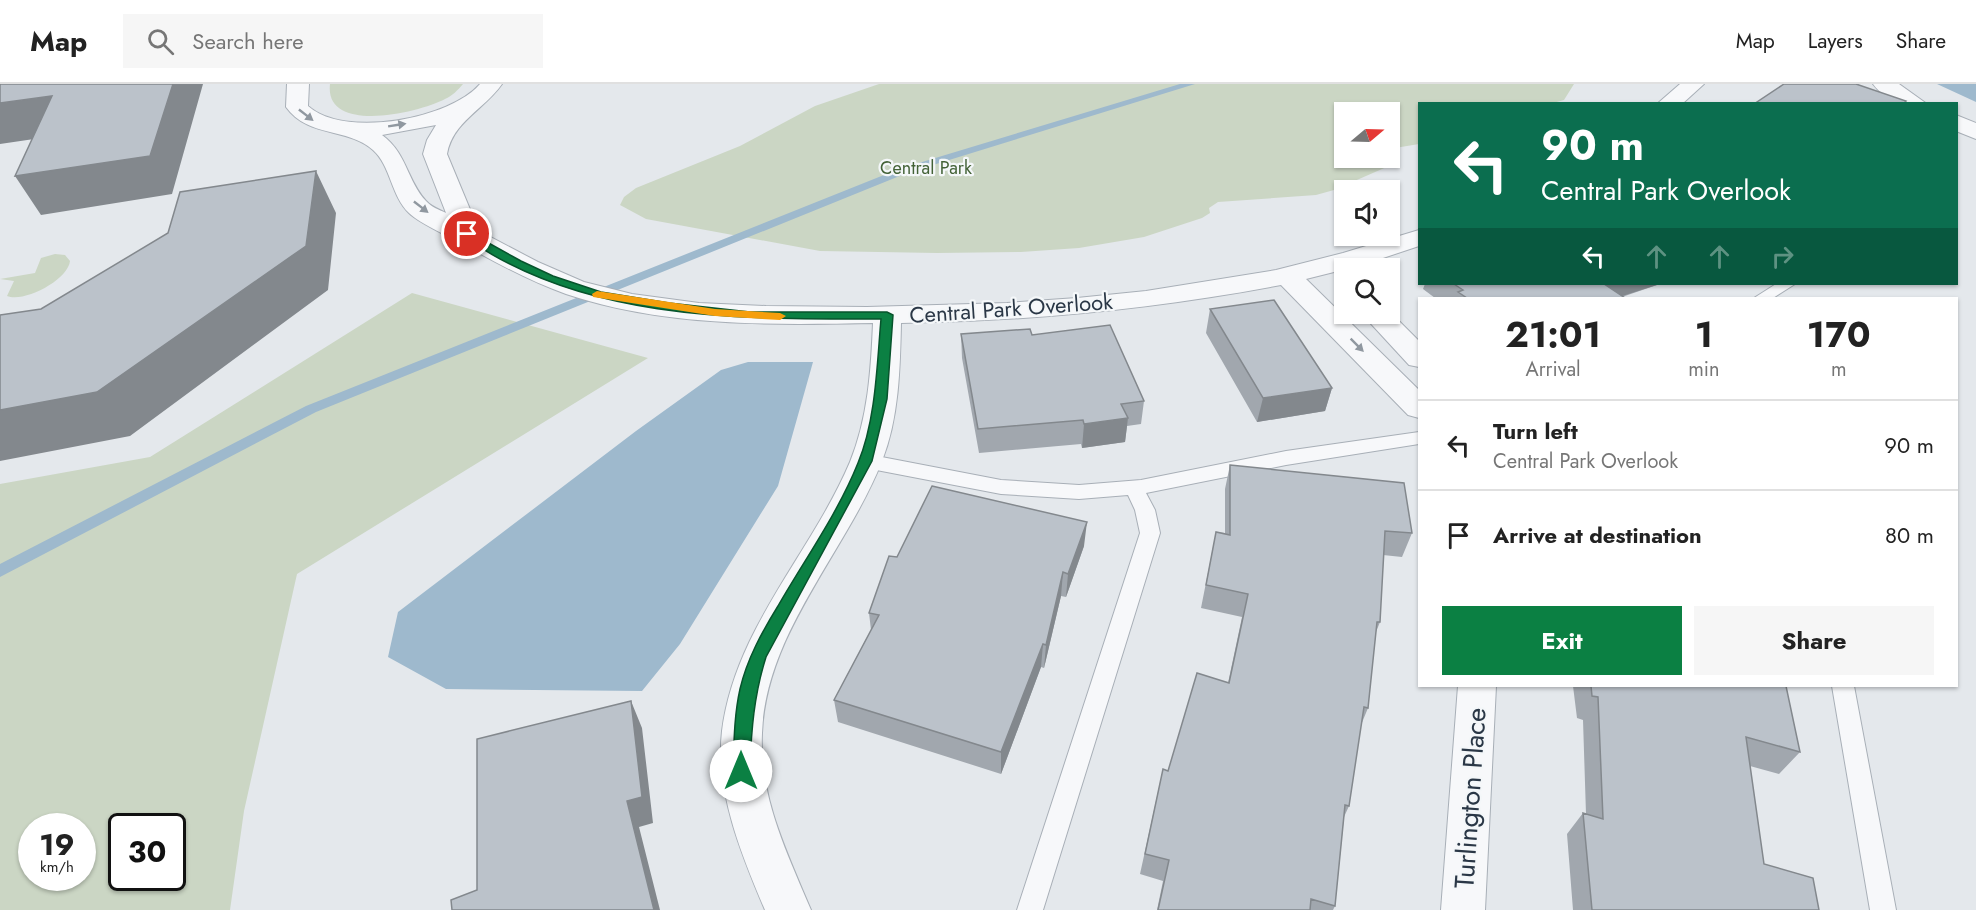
<!DOCTYPE html>
<html lang="en">
<head>
<meta charset="utf-8">
<style>
	:root { --surface:#fff; --page:#f6f6f6; --text:#222; --muted:#767676; --line:#e0e0e0; --accent:#0b8043 }
	body { margin:0; font-family:Jost,sans-serif; background:var(--page); color:var(--text); height:100vh; display:flex; flex-direction:column; font-size:22px; white-space:nowrap }
	* { box-sizing:border-box; margin:0 }
	p { font-size:20px; color:var(--muted) }
	.icon { flex:none; width:33px; height:33px; fill:none; stroke:currentColor; stroke-width:2; stroke-linecap:round; stroke-linejoin:round }
	.map { position:relative; flex:1; overflow:hidden }
	.details { position:absolute; left:1418px; top:213px; width:540px; height:390px; display:flex; flex-direction:column; background:var(--surface); border-radius:0px; box-shadow:0 2px 4px #0004 }
	.details>* { flex:none }
	.hud { position:absolute; left:1418px; top:18px; width:540px; height:183px; border-radius:0px; box-shadow:0 2px 4px #0004; background:#0b6e4f; color:#fff; overflow:hidden }
	.needle { width:39px; rotate:71deg }
	.buttons { position:absolute; left:1334px; top:18px; display:grid; gap:12px }
	.buttons a { display:grid; place-items:center; width:66px; height:66px; border-radius:0px; background:var(--surface); box-shadow:0 2px 4px #0004; font-size:30px }
	.speed { position:absolute; left:18px; top:729px; display:flex; gap:12px; font-size:30px; font-weight:700; text-align:center }
	.speed>* { display:grid; place-content:center; width:78px; height:78px; border-radius:50%; background:var(--surface); box-shadow:0 2px 4px #0004; line-height:1 }
	.speed small { font-size:15px; font-weight:400 }
	.speed .limit { border:3px solid #111; border-radius:9px; background:#fff; color:#111 }
	.pin { position:absolute; display:grid; place-items:center; width:51px; height:51px; color:#fff; margin:-26px; border:3px solid #fff; border-radius:50%; box-shadow:0 2px 6px #0007 }
	.me { position:absolute; width:66px; margin:-33px; rotate:0deg; stroke-linejoin:round; filter:drop-shadow(0 0 4px #0008) }
	.turn { display:flex; align-items:center; gap:21px; height:126px; padding:0 24px; font-size:27px }
	.turn .icon { width:78px; height:78px; stroke-width:2.5 }
	.turn b { display:block; font-size:42px; line-height:51px }
	.lanes { display:flex; align-items:center; height:57px; padding:0 24px; background:#0003; justify-content:center; gap:30px; direction:ltr }
	.lanes .off { opacity:.35 }
	.eta { display:flex; justify-content:space-evenly; align-items:center; height:102px; text-align:center }
	.eta b { font-size:36px; font-weight:700; line-height:42px }
	.primary-button { display:flex; gap:12px; margin-top:auto; padding:12px 24px }
	.primary-button a { flex:1; height:69px; border-radius:0px; background:var(--accent); color:#fff; font-size:24px; font-weight:700; line-height:69px; text-align:center }
	.primary-button a+a { background:var(--page); color:var(--text) }
	ul { padding:0; list-style:none }
	li { display:flex; align-items:center; gap:18px; height:90px; padding:0 24px; border-top:2px solid var(--line) }
	li div { flex:1 }
	li b { display:block; font-size:22px }
	li em { font-style:normal }
	header { display:flex; align-items:center; gap:36px; box-sizing:border-box; height:84px; padding:0 30px; background:var(--surface); border-bottom:2px solid var(--line) }
	header strong { font-size:28px }
	nav { display:flex; gap:33px; margin-inline-start:auto; font-size:21px }
	.search { width:420px; height:54px; background:var(--page); display:flex; align-items:center; gap:15px; box-sizing:border-box; padding:0 21px; border-radius:0px; color:var(--muted); font-size:22px }
	.map>svg:first-child { display:block }
	.green { fill:#cbd6c4; fill-rule:evenodd }
	.water { fill:#9eb9cd }
	.lines { fill:none; stroke-linecap:round; stroke-linejoin:round }
	.stream { fill:#9eb9cd; fill-rule:evenodd }
	.service-casing { stroke:#a8afb7; stroke-width:2 }
	.minor-casing { stroke:#a8afb7; stroke-width:2 }
	.service { fill:#f7f8fa; fill-rule:evenodd }
	.minor { fill:#f7f8fa; fill-rule:evenodd }
	.wall { fill:#a1a7ae }
	.shaded-wall { fill:#83888d }
	.building { fill:#bbc2ca; stroke:#83888d; stroke-width:1.5 }
	.oneway { fill:#9098a0 }
	.route { fill:#0b8043; stroke:#07532c; stroke-width:1.5 }
	.slow { fill:#f59e0b }
	.labels { text-anchor:middle; dominant-baseline:central; stroke-width:4.5; stroke-linejoin:round; paint-order:stroke }
	.far-park-label { font-size:18px; fill:#436237; stroke:#f4f7f9 }
	.street-label { font-size:22px; fill:#2a3746; stroke:#f4f7f9 }
	.near-street-label { font-size:27px; fill:#2a3746; stroke:#f4f7f9 }
</style>
</head>
<body>
<header>
<strong>Map</strong>
<div class="search"><svg class="icon" aria-label="search" viewBox="0 0 24 24"><circle cx="10" cy="10" r="6"/><path d="M15 15l6 6"/></svg>Search here</div>
<nav><a>Map</a><a>Layers</a><a>Share</a></nav>
</header>
<div class="map">
<svg width="1976" height="826" viewBox="0 0 1976 826">
	<rect width="100%" height="100%" fill="#e4e8ec"/>
	<path class="green" d="M330,0H463C458,6 452,12 445,15C419,29 324,51 330,0Z
		M879,0H1574L1564,16L1553,19L1419,20V60L1395,64L1398,78L1334,106L1316,111L1218,118L1209,124L1210,129L1202,134L1144,153L1079,164L1021,168L937,169L820,167L646,135L620,121L624,113L636,104L740,62L815,22ZM1344,28H1389V74H1344Z
		M55,170L65,171L70,177C68,196 24,219 7,212L14,197L0,195L35,189L41,174Z
		M412,209L648,274L297,490L244,727L230,826H0V400L150,373ZM32,742H82V794H32ZM122,742H172V794H122Z"/>
	<path class="water" d="M1937,0H1976V18Z
		M748,278H813L778,402L680,560L642,607L446,605L388,573L398,528L636,347L721,286Z"/>
	<g class="lines">
		<path class="stream" d="M1180,0H1195L907,89L316,328L0,493V480L306,322L899,85Z"/>
		<g class="service-casing">
			<path id="service" d="M1776,200H1795L1773,214H1754Z
				M1419,348V360L1286,381L1146,409L1155,426L1160,449L1043,826H1017L1140,449L1135,426L1128,411L1079,415L1001,410L866,384L859,382L857,377L859,372L866,370L1001,396L1079,401L1141,396L1286,367Z
				M1832,602H1854L1896,826H1870Z"/>
		</g>
		<g class="minor-casing">
			<path id="minor" d="M287,0H309L308,22C344,55 450,35 480,0H502C484,26 453,37 447,70L479,147L538,178L584,198L632,210L699,219L766,222L867,223L1007,219L1077,214L1146,207L1276,186L1343,169L1419,146V162L1362,181L1306,195L1419,306V334L1408,331L1281,201C1155,225 1029,237 901,239C900,285 899,334 882,377C846,468 766,548 762,649C759,713 787,769 811,826H765C742,772 715,707 722,647C735,544 811,470 850,378C868,334 871,286 873,239C771,241 664,243 566,210C532,198 500,181 468,163C453,154 420,140 409,129C391,112 391,82 373,66C347,43 308,54 286,23ZM436,41L427,56L423,70L446,129C440,126 431,123 426,117C407,97 407,69 382,51Z
				M1680,0H1704L1682,20H1657Z
				M1873,0H1899L1927,20C1907,20 1886,18 1873,0Z
				M1956,31L1976,39V55L1956,47Z
				M1389,227L1419,257V283L1409,281L1362,230H1389Z
				M1458,602H1496L1485,826H1441Z"/>
		</g>
		<use href="#service" class="service"/>
		<use href="#minor" class="minor"/>
	</g>
	<path class="wall" d="M1425,200H1660L1622,213L1625,214H1435L1423,205Z
		M1210,225L1332,304L1325,327L1257,338L1206,249Z
		M961,250L1032,251L1144,317L1141,340L1127,342L1125,358L1082,364L1081,360L979,369L962,274Z
		M1230,381L1412,449L1402,473L1383,471L1380,538L1376,548L1368,624L1361,641L1349,722L1344,733L1335,822L1333,826H1157L1163,797L1140,790L1163,685L1168,687L1228,599L1242,533L1201,524L1216,448L1225,449V405Z
		M1084,462L1066,513L1061,512L1044,584L1041,583L1001,690L838,638L834,616L871,546L869,529L897,473Z
		M1573,602H1786L1800,668L1779,690L1750,682L1764,780L1819,826H1573L1567,750L1583,729L1586,730L1583,636L1577,634Z"/>
	<path class="shaded-wall" d="M173,0H203L172,110L41,131L15,92Z
		M52,12L75,49L0,60V19Z
		M316,87L336,129L328,206L130,352L0,377V326Z
		M1604,200H1660L1616,214Z
		M1332,304L1325,327L1257,338L1263,314Z
		M1128,334L1125,358L1082,364L1084,340Z
		M1087,438L1084,462L1066,513L1068,490Z
		M1063,488L1061,512L1044,584L1046,561Z
		M1043,560L1041,583L1001,690V668Z
		M631,617L642,644L653,739L639,743L660,826H654L627,717Z"/>
	<path class="building" d="M0,0H173L150,72L15,92L52,12L0,19Z
		M1784,0H1856L1906,17L1903,20H1754Z
		M316,87L306,162L97,308L0,326V231L41,225L168,149L180,108Z
		M1454,200H1604L1625,214H1467L1458,208L1463,206Z
		M1274,216L1332,304L1263,314L1210,225Z
		M1110,241L1144,317L1121,320L1128,334L1084,340L1083,336L978,345L961,250L1030,245L1032,251Z
		M1230,381L1404,399L1412,449L1385,447L1380,538H1377L1368,624L1364,623L1349,722L1345,721L1335,822L1311,815L1310,826H1158L1169,776L1145,770L1163,685L1168,687L1197,589L1229,599L1248,510L1206,501L1216,448L1230,451Z
		M932,402L1087,438L1068,490L1063,488L1046,561L1043,560L1001,668L834,616L879,531L869,529L889,472L897,473Z
		M1591,602H1786L1800,668L1746,653L1764,780L1813,794L1819,826H1592L1583,729L1603,735L1598,613L1592,612Z
		M631,617L642,713L627,717L654,826H452L451,816L477,806V655Z"/>
	<defs><path id="oneway-solid" d="M-6-.8H1V-3.2L6.5 0L1 3.2V.8H-6Z" transform="scale(1.5)"/></defs>
	<g class="oneway">
		<use href="#oneway-solid" transform="translate(306 31) rotate(38)"/>
		<use href="#oneway-solid" transform="translate(397 41) rotate(-9)"/>
		<use href="#oneway-solid" transform="translate(421 123) rotate(38)"/>
		<use href="#oneway-solid" transform="translate(1357 261) rotate(45)"/>
	</g>
	<path class="route" d="M467,147L521,177L553,192L601,208L669,219L750,228H887L893,231L887,315L872,377L766,573C754,611 751,647 750,687L747,692L741,694L735,692L733,687C734,659 734,632 740,605C747,575 762,548 778,522C805,475 838,429 858,379C876,336 877,280 881,235C740,235 584,238 463,152L462,150Z"/>
	<path class="slow" d="M597,207L715,225L780,229L786,232L780,236L715,232L593,213L592,210Z"/>
	<g class="labels">
		<g class="far-park-label">
			<text x="926" y="84">Central Park</text>
		</g>
		<g class="street-label">
			<text transform="translate(1011 224) rotate(-4)">Central Park Overlook</text>
		</g>
		<g class="near-street-label">
			<text transform="translate(1470 714) rotate(-86)">Turlington Place</text>
		</g>
	</g>
</svg>
<div class="buttons">
<a><svg class="needle" viewBox="-14 -14 28 28"><path d="M0-13l5 13h-10z" fill="#e53935"/><path d="M0 13l5-13h-10z" fill="#767676"/></svg></a>
<a><svg class="icon" aria-label="sound" viewBox="0 0 24 24"><path d="M4 9h4l5-4v14l-5-4H4zM17 9q2 3 0 6"/></svg></a>
<a><svg class="icon" aria-label="search" viewBox="0 0 24 24"><circle cx="10" cy="10" r="6"/><path d="M15 15l6 6"/></svg></a>
</div>
<div class="speed"><div>19<small>km/h</small></div><div class="limit">30</div></div>
<div class="pin" style="left:467px;top:150px;background:#d93025"><svg class="icon" aria-label="arrive" viewBox="0 0 24 24"><path d="M6 21V4h12l-3 4 3 4H6"/></svg></div>
<svg class="me" style="left:741px;top:687px" viewBox="-20 -20 40 40"><circle r="19" fill="#fff"/><path d="M0-13L10 11 0 6-10 11z" fill="#0b8043"/></svg>
<div class="hud">
<div class="turn"><svg class="icon" aria-label="left" viewBox="0 0 24 24"><path d="M17 20v-9H6M10 6l-5 5 5 5"/></svg><div><b>90 m</b>Central Park Overlook</div></div>
<div class="lanes"><svg class="icon" aria-label="left" viewBox="0 0 24 24"><path d="M17 20v-9H6M10 6l-5 5 5 5"/></svg><svg class="icon off" aria-label="ahead" viewBox="0 0 24 24"><path d="M12 20V5M6 11l6-6 6 6"/></svg><svg class="icon off" aria-label="ahead" viewBox="0 0 24 24"><path d="M12 20V5M6 11l6-6 6 6"/></svg><svg class="icon off" aria-label="right" viewBox="0 0 24 24"><path d="M7 20v-9h11M14 6l5 5-5 5"/></svg></div>
</div>
<section class="details">
<div class="eta">
<div><b>21:01</b><p>Arrival</p></div>
<div><b>1</b><p>min</p></div>
<div><b>170</b><p>m</p></div>
</div>
<ul>
<li><svg class="icon" aria-label="left" viewBox="0 0 24 24"><path d="M17 20v-9H6M10 6l-5 5 5 5"/></svg><div><b>Turn left</b><p>Central Park Overlook</p></div><em>90 m</em></li>
<li><svg class="icon" aria-label="arrive" viewBox="0 0 24 24"><path d="M6 21V4h12l-3 4 3 4H6"/></svg><div><b>Arrive at destination</b></div><em>80 m</em></li>
</ul>
<div class="primary-button"><a>Exit</a><a>Share</a></div>
</section>
</div>
</body>
</html>
